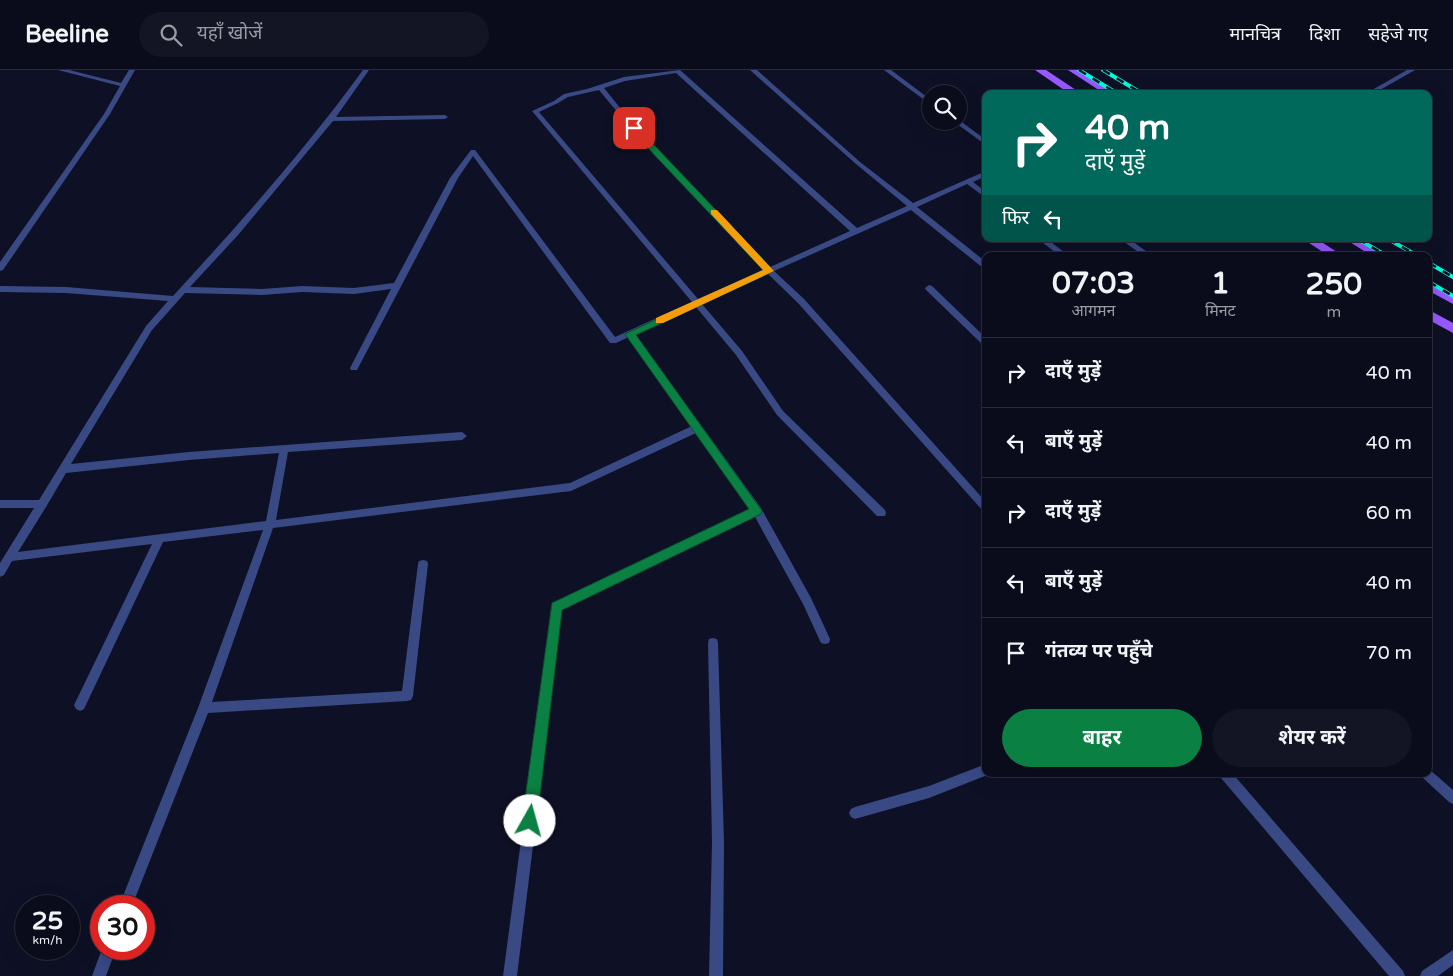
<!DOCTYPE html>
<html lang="hi">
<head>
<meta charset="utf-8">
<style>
	:root { --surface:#0a0c1c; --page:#131525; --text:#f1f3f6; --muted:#999ba3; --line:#2a2c3b; --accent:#0b8043 }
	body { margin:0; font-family:"Varela Round","Noto Sans Devanagari",sans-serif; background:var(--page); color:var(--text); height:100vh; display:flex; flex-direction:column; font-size:19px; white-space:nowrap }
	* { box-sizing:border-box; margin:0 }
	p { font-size:16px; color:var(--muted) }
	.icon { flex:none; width:28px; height:28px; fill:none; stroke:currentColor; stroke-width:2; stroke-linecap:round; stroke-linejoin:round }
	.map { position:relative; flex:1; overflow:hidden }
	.panel { position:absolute; left:982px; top:182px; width:450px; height:525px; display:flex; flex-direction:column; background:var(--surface); border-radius:10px; box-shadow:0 5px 20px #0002,0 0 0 1px var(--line) }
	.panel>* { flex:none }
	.guide { position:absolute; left:982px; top:20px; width:450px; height:152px; border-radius:10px; box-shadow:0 5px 20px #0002,0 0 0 1px var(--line); background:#00695c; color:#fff; overflow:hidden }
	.fabs { position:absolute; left:922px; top:15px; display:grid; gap:10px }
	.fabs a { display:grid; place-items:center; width:45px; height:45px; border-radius:50%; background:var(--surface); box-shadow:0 5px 20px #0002,0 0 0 1px var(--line); font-size:25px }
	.speed { position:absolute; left:15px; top:825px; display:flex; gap:10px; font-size:25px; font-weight:700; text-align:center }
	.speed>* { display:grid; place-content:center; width:65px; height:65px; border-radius:50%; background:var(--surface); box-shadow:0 5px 20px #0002,0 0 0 1px var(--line); line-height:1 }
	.speed small { font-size:12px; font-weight:400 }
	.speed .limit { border:8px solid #d22; background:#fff; color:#111 }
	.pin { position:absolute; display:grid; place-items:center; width:42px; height:42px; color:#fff; margin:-21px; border-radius:10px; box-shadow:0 2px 8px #0006 }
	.me { position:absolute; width:55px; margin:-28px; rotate:7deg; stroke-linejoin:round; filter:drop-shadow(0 0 4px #0008) }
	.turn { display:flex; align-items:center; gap:18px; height:105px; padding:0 20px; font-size:22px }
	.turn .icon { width:65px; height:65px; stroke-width:2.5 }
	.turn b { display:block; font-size:35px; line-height:42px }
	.then { display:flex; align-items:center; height:48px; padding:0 20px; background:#0003; gap:10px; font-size:19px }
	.eta { display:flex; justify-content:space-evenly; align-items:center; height:85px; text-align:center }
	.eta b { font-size:30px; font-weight:700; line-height:35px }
	.action { display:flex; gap:10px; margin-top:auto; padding:10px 20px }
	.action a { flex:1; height:58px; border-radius:30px; background:var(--accent); color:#fff; font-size:20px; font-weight:700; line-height:58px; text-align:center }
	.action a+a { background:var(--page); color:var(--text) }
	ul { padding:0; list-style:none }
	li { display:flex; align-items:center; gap:15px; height:70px; padding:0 20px; border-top:1px solid var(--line) }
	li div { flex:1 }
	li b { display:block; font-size:19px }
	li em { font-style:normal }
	header { display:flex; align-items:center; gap:30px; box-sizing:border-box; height:70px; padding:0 25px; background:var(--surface); border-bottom:1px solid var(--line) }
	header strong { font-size:24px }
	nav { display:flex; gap:28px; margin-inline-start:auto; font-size:18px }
	.search { width:350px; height:45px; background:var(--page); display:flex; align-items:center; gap:12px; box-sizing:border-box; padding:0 18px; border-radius:28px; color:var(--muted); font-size:19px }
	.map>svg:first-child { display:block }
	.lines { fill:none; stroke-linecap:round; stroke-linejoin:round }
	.minor { fill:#394984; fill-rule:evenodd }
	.primary { fill:#9759ff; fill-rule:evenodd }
	.rail-casing { stroke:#00fdd6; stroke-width:4 }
	.rail { stroke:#0e1025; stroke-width:2.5; stroke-dasharray:8; stroke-linecap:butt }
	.route { fill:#0b8043; stroke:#07532c }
	.slow { fill:#f59e0b }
</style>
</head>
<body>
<header>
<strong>Beeline</strong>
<div class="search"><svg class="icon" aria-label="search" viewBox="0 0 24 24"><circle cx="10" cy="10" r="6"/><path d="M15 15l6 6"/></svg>यहाँ खोजें</div>
<nav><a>मानचित्र</a><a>दिशा</a><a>सहेजे गए</a></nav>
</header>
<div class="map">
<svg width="1453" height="906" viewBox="0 0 1453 906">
	<rect width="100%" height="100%" fill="#0e1025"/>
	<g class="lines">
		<path class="minor" d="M58,0H69L121,13L129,0H135L110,44L3,200L0,201V192L104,44L120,16Z
			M363,0H369L336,47L445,45L448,47L445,49L333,51L238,165L190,217L262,219L302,216L354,218L394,213L450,108L471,80H475L615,267L692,232L532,41L554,31L564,24L587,19L624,7L680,0L857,158L907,136L856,94L750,0H757L860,92L913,133L986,101V106L973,112L986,122V128L967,114L917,137L986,192V199L983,198L911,140L774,201L804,229L986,432V442L983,441L798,233L768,204L702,234L742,281L783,341L885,440L886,443L885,446H877L777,345L736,285L696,237L635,264L761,438L811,528L830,569L829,573L825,574L821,573L803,534L755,447L562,540L517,906H503L552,537L553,534L750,440L696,363L571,421L273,458L212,632L402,621L418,494L419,491L423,490L427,491L428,494L413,626L411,630L407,631L208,643L132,836H119L198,638L263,460L163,472L84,639L80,641L76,639L74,635L76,631L152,474L12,491L4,505L0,507V493L34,438H0V430H39L146,256L168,231L66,223L0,222V216L66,217L173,226C239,154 305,80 363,0ZM676,3L850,161L770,197L647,71L604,18L625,11ZM599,20L643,73L764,200L698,229L539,42L558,33L568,27ZM473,86L610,273H616L629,267L692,356L570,413L276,450L288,382L462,370L467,366L462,362L189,382L71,394L152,260L185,223L262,225L302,222L354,224L391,219L350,298L351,300H357L458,108ZM279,383L266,451L18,482L46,437L66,403L189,390Z
			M884,0H891L931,30V35Z
			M1407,0H1415L1373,24H1365Z
			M959,50L986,70V75L953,51H959Z
			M1038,169H1047L1069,186H1060Z
			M1120,169H1129L1153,186H1144Z
			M929,215L932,216L986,268V276L983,275L926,220L925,218Z
			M713,568L717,569L718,573L724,772L723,906H709L712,772L708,573L709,569Z
			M986,694V704H990L929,728L855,749L851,747L849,743L851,739L855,737L929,716Z
			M1429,699L1453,720V734L1449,732L1423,708L1421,704H1429Z
			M1219,704H1233L1403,901L1405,906H1389L1221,708Z
			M102,879H116L106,906H92Z
			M1453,880V895L1438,906H1420L1422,901Z"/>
		<path class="primary" d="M1035,0H1046L1082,24H1070Z
			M1068,0H1080L1117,24H1105Z
			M1303,169H1317L1343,186H1329Z
			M1345,169H1359L1386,186H1372Z
			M1429,212L1453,225V234L1429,221Z
			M1429,240L1453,253V263L1429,250Z"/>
		<g class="rail-casing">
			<path id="rail" d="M1079,0L1118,24
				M1103,0L1143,24
				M1358,169L1387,186
				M1388,169L1418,186
				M1429,193L1453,207
				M1429,212L1453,226"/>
		</g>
		<use href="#rail" class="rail"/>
	</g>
	<path class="route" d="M631,56H636L774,201L636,265L762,441L761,444L562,540L537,751L534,756L530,758L525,756L522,751L552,533L749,439L625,264L763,200L631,60Z"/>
	<path class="slow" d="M711,140H717L774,201L663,253H656V248L763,200L711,144Z"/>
</svg>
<div class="fabs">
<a><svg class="icon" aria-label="search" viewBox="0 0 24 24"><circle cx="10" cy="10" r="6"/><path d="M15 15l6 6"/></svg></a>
</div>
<div class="speed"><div>25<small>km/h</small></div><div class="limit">30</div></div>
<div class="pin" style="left:634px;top:58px;background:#d93025"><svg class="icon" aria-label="arrive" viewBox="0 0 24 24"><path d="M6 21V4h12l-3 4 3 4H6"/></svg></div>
<svg class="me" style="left:530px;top:751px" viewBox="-20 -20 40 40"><circle r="19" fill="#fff"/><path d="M0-13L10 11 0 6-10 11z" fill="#0b8043"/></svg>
<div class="guide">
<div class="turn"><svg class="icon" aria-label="right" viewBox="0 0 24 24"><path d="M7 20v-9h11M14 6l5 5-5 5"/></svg><div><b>40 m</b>दाएँ मुड़ें</div></div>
<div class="then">फिर<svg class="icon" aria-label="left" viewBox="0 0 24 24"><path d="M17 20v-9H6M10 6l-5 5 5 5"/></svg></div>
</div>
<section class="panel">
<div class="eta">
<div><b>07:03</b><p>आगमन</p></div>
<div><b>1</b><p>मिनट</p></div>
<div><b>250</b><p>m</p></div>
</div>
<ul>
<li><svg class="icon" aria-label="right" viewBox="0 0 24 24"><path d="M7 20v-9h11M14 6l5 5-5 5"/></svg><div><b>दाएँ मुड़ें</b></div><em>40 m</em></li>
<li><svg class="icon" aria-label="left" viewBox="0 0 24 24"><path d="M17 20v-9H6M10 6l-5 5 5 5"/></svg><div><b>बाएँ मुड़ें</b></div><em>40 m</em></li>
<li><svg class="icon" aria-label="right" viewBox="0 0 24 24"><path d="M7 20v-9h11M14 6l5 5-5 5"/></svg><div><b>दाएँ मुड़ें</b></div><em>60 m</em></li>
<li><svg class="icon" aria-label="left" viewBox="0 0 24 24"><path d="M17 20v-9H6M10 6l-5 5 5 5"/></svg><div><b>बाएँ मुड़ें</b></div><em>40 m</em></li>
<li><svg class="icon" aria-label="arrive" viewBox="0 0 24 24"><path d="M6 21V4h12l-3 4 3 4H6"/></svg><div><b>गंतव्य पर पहुँचे</b></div><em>70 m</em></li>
</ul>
<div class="action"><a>बाहर</a><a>शेयर करें</a></div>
</section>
</div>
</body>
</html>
